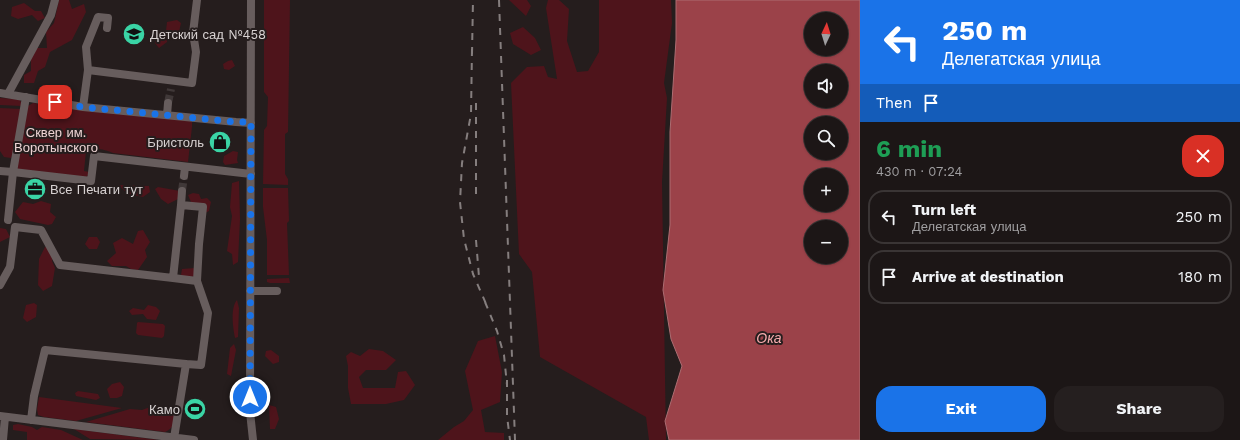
<!DOCTYPE html>
<html lang="en">
<head>
<meta charset="utf-8">
<style>
	:root { --surface:#1c1616; --page:#251f1f; --text:#f1f3f6; --muted:#a09fa1; --line:#3a3535; --accent:#1a73e8 }
	body { margin:0; font-family:"Work Sans",sans-serif; background:var(--page); color:var(--text); height:100vh; display:flex; flex-direction:column; font-size:15px; white-space:nowrap }
	* { box-sizing:border-box; margin:0 }
	p { font-size:13px; color:var(--muted) }
	.icon { flex:none; width:22px; height:22px; fill:none; stroke:currentColor; stroke-width:2; stroke-linecap:round; stroke-linejoin:round }
	.map { position:relative; flex:1; overflow:hidden }
	.details { display:flex; flex-direction:column; background:var(--surface); width:380px }
	.details>* { flex:none }
	.guide { background:#1a73e8; color:#fff; overflow:hidden }
	.needle { width:26px; rotate:4deg }
	.controls { position:absolute; left:804px; top:12px; display:grid; gap:8px }
	.controls a { display:grid; place-items:center; width:44px; height:44px; border-radius:50%; background:var(--surface); box-shadow:0 1px 3px #0004,0 0 0 1px var(--line); font-size:20px }
	.pin { position:absolute; display:grid; place-items:center; width:34px; height:34px; color:#fff; margin:-17px; border-radius:8px; box-shadow:0 2px 6px #0006 }
	.me { position:absolute; width:44px; margin:-22px; rotate:0deg; stroke-linejoin:round; filter:drop-shadow(0 0 3px #0008) }
	.turn { display:flex; align-items:center; gap:14px; height:84px; padding:0 16px; font-size:18px }
	.turn .icon { width:52px; height:52px; stroke-width:2.5 }
	.turn b { display:block; font-size:28px; line-height:34px }
	.then { display:flex; align-items:center; height:38px; padding:0 16px; background:#0003; gap:8px; font-size:15px }
	.round { display:grid; place-items:center; flex:none; width:42px; height:42px; border-radius:16px; background:var(--page) }
	.headline { display:flex; align-items:center; justify-content:space-between; height:68px; padding:0 16px }
	h1 { font-size:24px; font-weight:700; line-height:30px; color:#1e9e55 }
	.action { display:flex; gap:8px; margin-top:auto; padding:8px 16px }
	.action a { flex:1; height:46px; border-radius:16px; background:var(--accent); color:#fff; font-size:16px; font-weight:700; line-height:46px; text-align:center }
	.action a+a { background:var(--page); color:var(--text) }
	ul { padding:0; list-style:none }
	li { display:flex; align-items:center; gap:12px; height:54px; margin:0 8px 6px; padding:0 8px; border:2px solid var(--line); border-radius:16px }
	li div { flex:1 }
	li b { display:block; font-size:15px }
	li em { font-style:normal }
	main { display:flex; flex:1; min-height:0 }
	.map>svg:first-child { display:block }
	.green { fill:#4e141b }
	.water { fill:#9b4249; stroke:#ad6d72; fill-rule:evenodd }
	.lines { fill:none; stroke-linecap:round; stroke-linejoin:round }
	.minor-tunnel { stroke:#403838; stroke-width:8; stroke-dasharray:8 4; stroke-linecap:butt }
	.minor { stroke:#675d5d; stroke-width:8 }
	.rail { stroke:#857e7e; stroke-width:2; stroke-dasharray:7 7; stroke-linecap:butt }
	.route { stroke:#1a73e8; stroke-width:7; stroke-dasharray:0 12.6 }
	.labels { text-anchor:middle; dominant-baseline:central; stroke-width:4; stroke-linejoin:round; paint-order:stroke }
	.poi-label { font-size:13px; fill:#d8d2d2; stroke:#251d1d; text-anchor:start }
	.park-label { font-size:13px; fill:#edd3d3; stroke:#251d1d }
	.water-label { font-size:14px; font-style:italic; fill:#f6abad; stroke:#251d1d }
</style>
</head>
<body>
<main>
<div class="map">
<svg width="860" height="440" viewBox="0 0 860 440">
	<rect width="100%" height="100%" fill="#251d1d"/>
	<path class="green" d="M59,0H69L72,9L84,4L86,12L72,40L50,52L45,67L38,71L34,83H24V75L31,71V58L37,48H47L46,32L54,23Z
		M264,0H290L288,132L285,134V174L288,179V185L263,184L264,130L267,126L268,97L264,92Z
		M509,0H527L531,6L526,16Z
		M548,0H559L569,9L567,41L577,72L588,71L599,52V0H671L672,23L664,83L667,98L662,182L666,440H649L646,417L540,357L532,272L519,254L511,83L527,67L544,66L548,77L557,79L546,8Z
		M24,3L35,11H41L45,18L38,21L32,15L18,19L11,16L12,7Z
		M177,20L181,23L179,32H169L167,42L159,48L155,43L159,31H166L167,22Z
		M523,27L535,38L541,50L531,55L513,44L510,33Z
		M232,60L235,66L229,70L224,69L223,64L228,61Z
		M0,98L19,99L21,102L22,106L0,105Z
		M33,103L191,121L192,122V127L188,162L113,153C108,151 99,148 93,149C91,150 89,151 86,151L84,171L89,172L87,177L17,169L28,106Z
		M0,108L22,109L14,149L11,158L4,157L0,151Z
		M233,151L238,152L237,160L238,163L225,165L223,162L224,156Z
		M239,181L240,219L238,262L233,265L232,254L227,251L232,216L230,207L232,183Z
		M118,185L149,186L150,192L143,197L128,194Z
		M158,187L180,191L182,197L168,204L161,199L155,189Z
		M263,188H288L289,221L287,223L289,275H267V240L263,207Z
		M193,193L199,194L201,199L207,198L211,202L209,211L205,213L191,202L188,195Z
		M41,201L51,204L50,212L56,217L52,224L48,225L20,219L15,212L23,202L33,204Z
		M0,228L6,229L10,237L0,242Z
		M143,230L150,242L145,250L147,257L138,270L131,269L126,266H112L107,261L116,253L113,243L122,238L133,244L138,231Z
		M89,237H97L100,242L97,249H89L85,244Z
		M45,247H53L55,252L52,261L55,268L52,286L43,291L38,285L39,259Z
		M195,268L196,275L189,278L181,275L182,269Z
		M289,278L290,283H270L267,282V279Z
		M237,300L239,308L238,337L235,338C233,328 230,308 237,300Z
		M34,303L37,305L36,317L27,322L23,318L26,305Z
		M148,305L156,307L160,311L156,320L147,319L143,314L132,315L129,311L133,308L144,310Z
		M138,322L163,324L165,326L164,336L162,338L138,335L136,333L137,323Z
		M495,336L502,372L500,402L481,410L485,432L504,433V440H438L454,427L464,421L473,410L465,371L478,341Z
		M234,344L236,350L231,376L227,374L230,348Z
		M369,349L383,351L396,360L386,370H366L359,377L363,388H395L398,372L406,371L415,385L404,400L386,404H351L348,388V366L346,356L351,352L360,356Z
		M271,350L279,356V362L273,364L265,356L266,351Z
		M120,382L124,387L122,396L117,398H110L107,389L112,384Z
		M78,391L98,394L100,398L96,400L76,396L75,393Z
		M39,397L122,408L76,421L44,417L38,415L37,409Z
		M269,405L276,407L279,419L275,429H270Z
		M150,407L158,409L159,413L175,415C173,424 174,428 165,432L86,422L130,409L142,410Z
		M18,424L32,427L37,430L42,427L61,430L83,440H27V432L13,430V425Z
		M74,429L159,440L90,439Z"/>
	<path class="water" d="M676,0H860V440H669L665,421L682,366L671,339L663,290L670,225V132L676,40ZM811,19H841V49H811ZM811,71H841V101H811ZM811,123H841V153H811ZM811,175H841V205H811ZM811,227H841V257H811Z"/>
	<g class="lines">
		<path class="minor-tunnel" d="M168,103L171,89
			M182,191L184,176"/>
		<path class="minor" d="M251,0L250,412L253,440
			M88,70L86,47L98,17L108,18L107,28
			M0,93L83,107L236,122L251,123
			M8,94L51,15L55,0
			M26,97L13,172L91,181L94,156L251,174
			M83,107L88,70L192,83L196,52L193,33L197,0
			M167,115L168,103
			M0,171L13,172L8,220
			M184,176L185,167
			M181,205L182,191
			M173,278L197,281
			M0,285L10,267L15,227L41,230L60,265L173,278L181,205L203,207L199,244L197,281L208,313L201,365L186,364L174,438
			M250,291H277
			M0,416L194,440
			M31,420L34,396L45,350L186,364
			M3,440L5,417"/>
		<path class="rail" d="M499,0L515,440
			M472,49L471,114L462,163L460,202L464,239L473,274L487,306
			M472,54L473,0
			M476,103V195
			M476,240L479,277
			M485,302L497,331L504,355L507,385
			M507,380V416L510,440"/>
	</g>
	<g class="lines">
		<path class="route" d="M55,102L83,107L236,122H251L250,397"/>
	</g>
	<defs>
		<g id="school-disc" transform="scale(1.15)"><circle r="9.5" fill="#3ad4a5" stroke="#251d1d"/><path d="M0-5L7-2L0 1L-7-2ZM-4 1L0 2.5L4 1V4Q0 6-4 4Z" fill="#111"/></g>
		<g id="shop-disc" transform="scale(1.15)"><circle r="9.5" fill="#3ad4a5" stroke="#251d1d"/><path d="M-5-2.5h2.3a2.7 3.5 0 0 1 5.4 0H5L5.5 6h-11ZM-1.5-2.5h3a1.5 2.3 0 0 0-3 0Z" fill="#111"/></g>
		<g id="office-disc" transform="scale(1.15)"><circle r="9.5" fill="#3ad4a5" stroke="#251d1d"/><path d="M-6-3h4V-5.5h4V-3h4V5H-6ZM-1-4.5V-3h2v-1.5ZM-6 0V1H6V0Z" fill="#111"/></g>
		<g id="stadium-disc" transform="scale(1.15)"><circle r="9.5" fill="#3ad4a5" stroke="#251d1d"/><path d="M0-5a6.5 5 0 1 0 0 10a6.5 5 0 1 0 0-10ZM-3.5-1.8h7v3.6h-7Z" fill="#111"/></g>
	</defs>
	<g fill-rule="evenodd">
		<use href="#school-disc" x="134" y="34"/>
		<use href="#shop-disc" x="220" y="142"/>
		<use href="#office-disc" x="35" y="189"/>
		<use href="#stadium-disc" x="195" y="409"/>
	</g>
	<g class="labels">
		<g class="poi-label">
			<text x="150" y="34">Детский сад №458</text>
			<text x="204" y="142" text-anchor="end">Бристоль</text>
			<text x="50" y="189">Все Печати тут</text>
			<text x="180" y="409" text-anchor="end">Камо</text>
		</g>
		<g class="park-label">
			<text x="56" y="132">Сквер им.<tspan x="56" dy="15">Воротынского</tspan></text>
		</g>
		<g class="water-label">
			<text x="769" y="338">Ока</text>
		</g>
	</g>
</svg>
<div class="controls">
<a><svg class="needle" viewBox="-14 -14 28 28"><path d="M0-13l5 13h-10z" fill="#e53935"/><path d="M0 13l5-13h-10z" fill="#a09fa1"/></svg></a>
<a><svg class="icon" aria-label="sound" viewBox="0 0 24 24"><path d="M4 9h4l5-4v14l-5-4H4zM17 9q2 3 0 6"/></svg></a>
<a><svg class="icon" aria-label="search" viewBox="0 0 24 24"><circle cx="10" cy="10" r="6"/><path d="M15 15l6 6"/></svg></a>
<a>+</a>
<a>−</a>
</div>
<div class="pin" style="left:55px;top:102px;background:#d93025"><svg class="icon" aria-label="arrive" viewBox="0 0 24 24"><path d="M6 21V4h12l-3 4 3 4H6"/></svg></div>
<svg class="me" style="left:250px;top:397px" viewBox="-20 -20 40 40"><circle r="17" fill="#1a73e8" stroke="#fff" stroke-width="3"/><path d="M0-11L8 9 0 5-8 9z" fill="#fff"/></svg>
</div>
<section class="details">
<div class="guide">
<div class="turn"><svg class="icon" aria-label="left" viewBox="0 0 24 24"><path d="M17 20v-9H6M10 6l-5 5 5 5"/></svg><div><b>250 m</b>Делегатская улица</div></div>
<div class="then">Then<svg class="icon" aria-label="arrive" viewBox="0 0 24 24"><path d="M6 21V4h12l-3 4 3 4H6"/></svg></div>
</div>
<div class="headline"><div><h1>6 min</h1><p>430 m · 07:24</p></div><a class="round" style="background:#d93025;color:#fff"><svg class="icon" aria-label="close" viewBox="0 0 24 24"><path d="M6 6l12 12M18 6L6 18"/></svg></a></div>
<ul>
<li><svg class="icon" aria-label="left" viewBox="0 0 24 24"><path d="M17 20v-9H6M10 6l-5 5 5 5"/></svg><div><b>Turn left</b><p>Делегатская улица</p></div><em>250 m</em></li>
<li><svg class="icon" aria-label="arrive" viewBox="0 0 24 24"><path d="M6 21V4h12l-3 4 3 4H6"/></svg><div><b>Arrive at destination</b></div><em>180 m</em></li>
</ul>
<div class="action"><a>Exit</a><a>Share</a></div>
</section>
</main>
</body>
</html>
